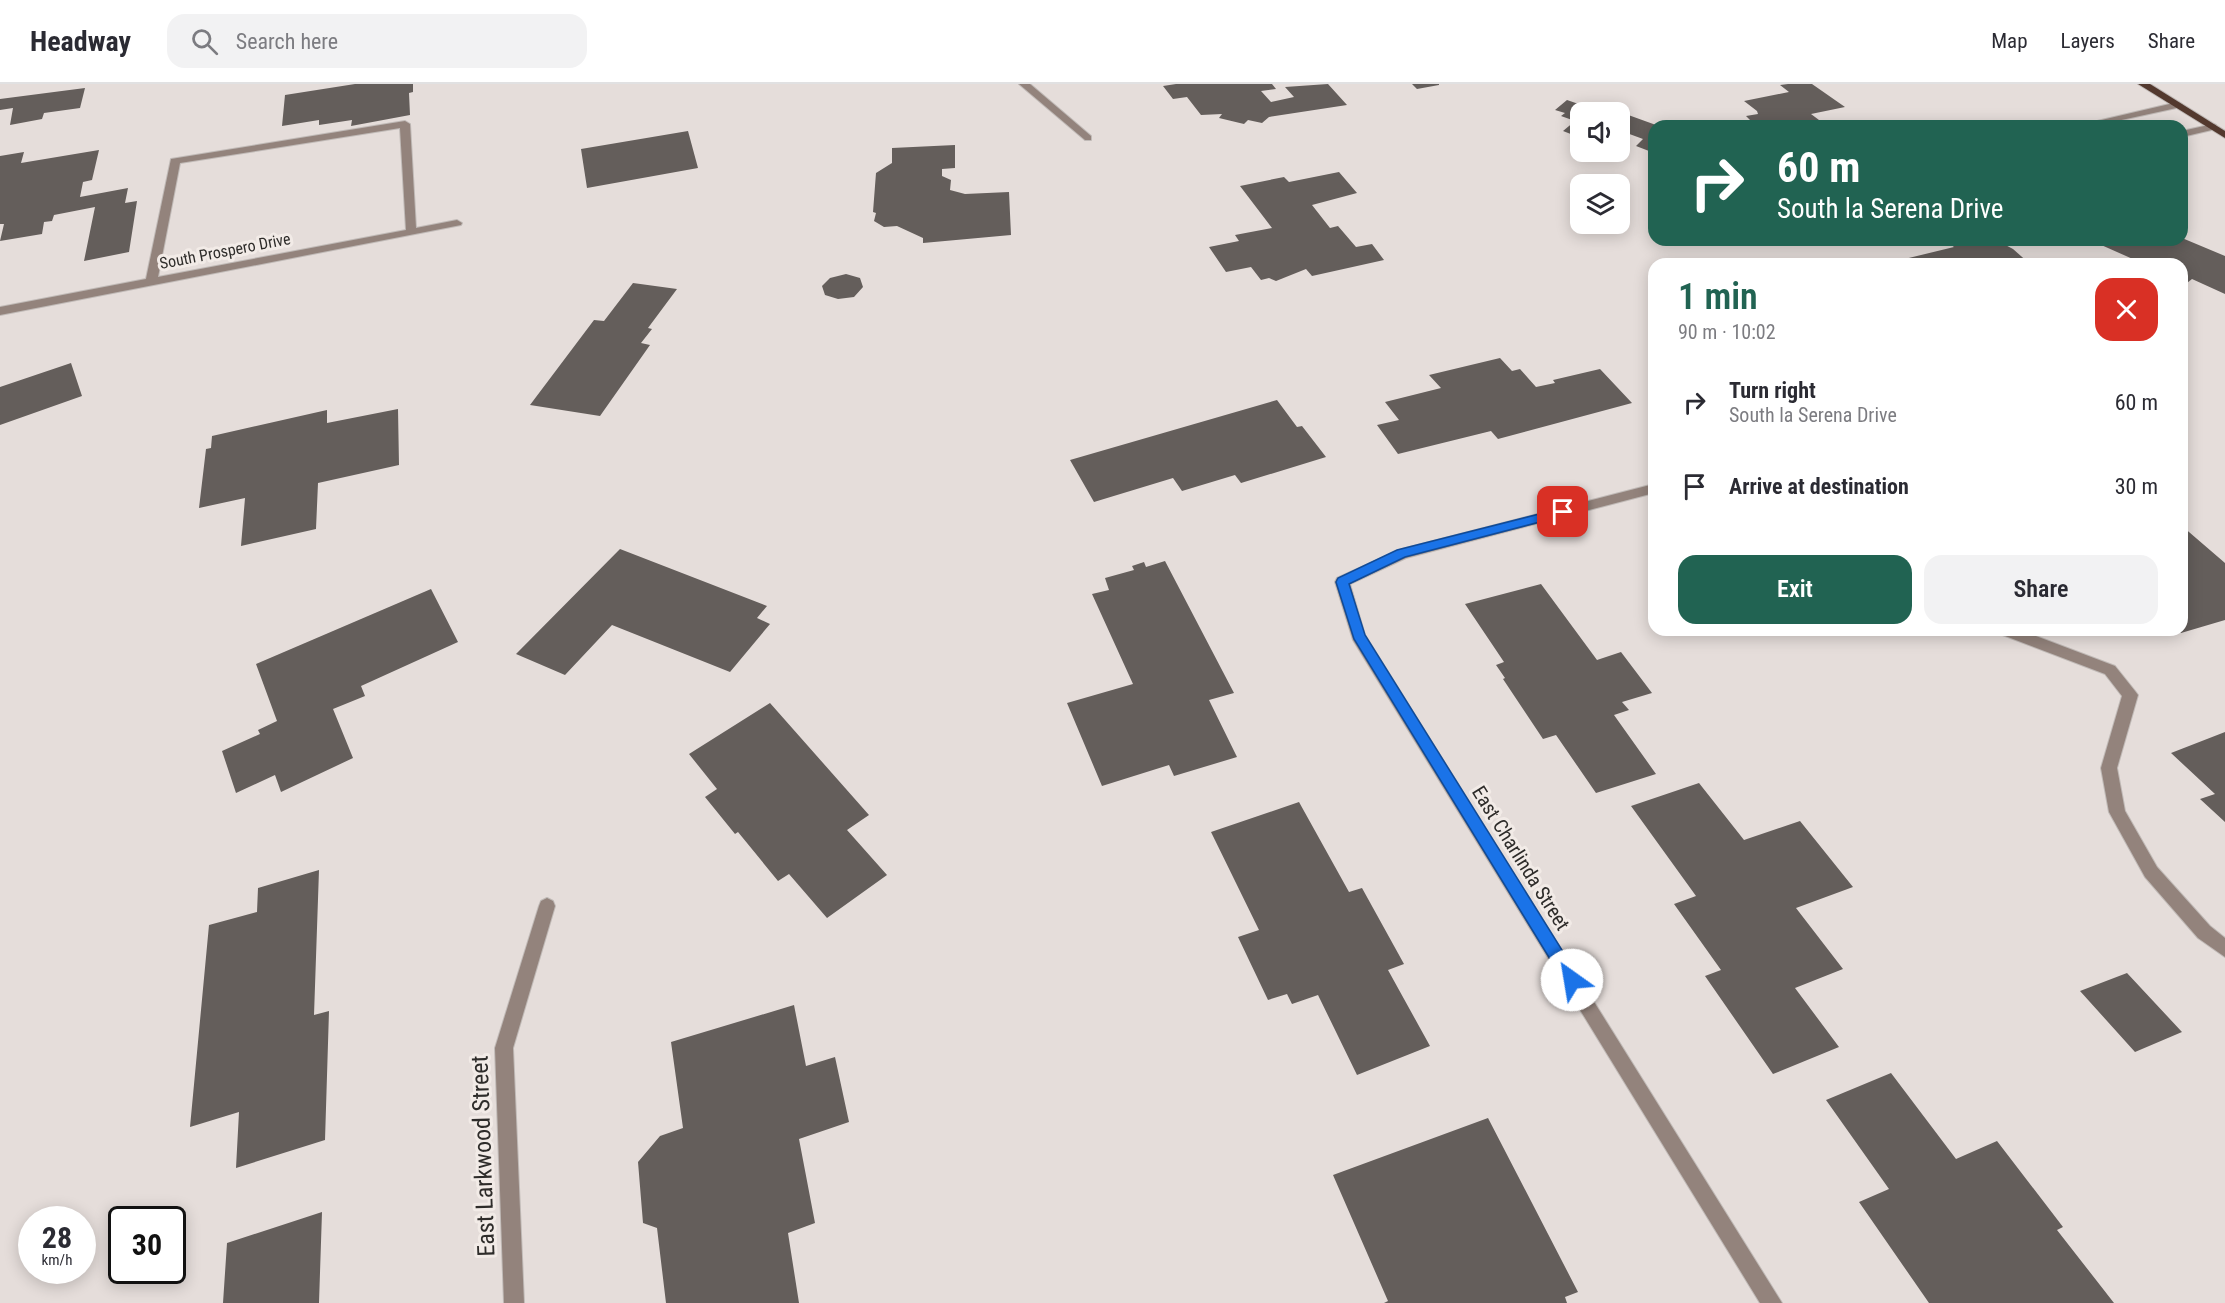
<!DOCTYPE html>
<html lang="en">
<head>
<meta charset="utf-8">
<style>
	:root { --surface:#fff; --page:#f2f2f3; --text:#2b2b33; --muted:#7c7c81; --line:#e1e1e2; --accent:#216352 }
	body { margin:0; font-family:"Roboto Condensed",sans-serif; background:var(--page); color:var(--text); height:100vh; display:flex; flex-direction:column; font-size:22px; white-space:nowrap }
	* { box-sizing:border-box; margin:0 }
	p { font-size:20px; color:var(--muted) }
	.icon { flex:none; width:33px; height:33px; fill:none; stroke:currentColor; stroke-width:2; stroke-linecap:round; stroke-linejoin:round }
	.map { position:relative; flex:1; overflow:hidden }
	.sheet { position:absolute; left:1648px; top:174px; width:540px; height:378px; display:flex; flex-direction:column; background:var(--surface); border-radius:18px; box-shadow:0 3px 15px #0003 }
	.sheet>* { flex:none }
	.hud { position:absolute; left:1648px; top:36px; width:540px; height:126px; border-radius:18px; box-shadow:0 3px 15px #0003; background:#216352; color:#fff; overflow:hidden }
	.tools { position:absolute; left:1570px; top:18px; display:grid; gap:12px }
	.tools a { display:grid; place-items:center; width:60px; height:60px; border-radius:12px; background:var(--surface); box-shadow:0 3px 15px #0003; font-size:30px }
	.speed { position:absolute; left:18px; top:1122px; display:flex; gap:12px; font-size:30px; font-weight:700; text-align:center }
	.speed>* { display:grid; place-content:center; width:78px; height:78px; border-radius:50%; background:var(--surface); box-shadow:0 3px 15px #0003; line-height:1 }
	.speed small { font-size:15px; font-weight:400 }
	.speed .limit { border:3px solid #111; border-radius:9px; background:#fff; color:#111 }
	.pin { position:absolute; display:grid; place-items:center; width:51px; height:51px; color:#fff; margin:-26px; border-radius:12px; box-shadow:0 3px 9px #0006 }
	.me { position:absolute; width:66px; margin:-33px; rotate:328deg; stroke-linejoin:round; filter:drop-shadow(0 0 4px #0008) }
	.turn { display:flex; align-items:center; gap:21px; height:126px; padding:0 30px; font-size:27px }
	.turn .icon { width:78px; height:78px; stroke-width:2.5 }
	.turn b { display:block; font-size:42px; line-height:51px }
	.round { display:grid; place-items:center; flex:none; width:63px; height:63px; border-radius:18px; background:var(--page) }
	.summary { display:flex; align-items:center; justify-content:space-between; height:102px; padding:0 30px }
	h1 { font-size:36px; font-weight:600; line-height:45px; color:var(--accent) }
	.button { display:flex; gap:12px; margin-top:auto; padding:12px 30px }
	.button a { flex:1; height:69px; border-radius:18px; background:var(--accent); color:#fff; font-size:24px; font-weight:600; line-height:69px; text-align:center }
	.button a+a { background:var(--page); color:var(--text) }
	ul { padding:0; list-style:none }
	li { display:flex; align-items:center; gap:18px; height:84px; padding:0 30px }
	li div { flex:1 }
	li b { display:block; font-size:22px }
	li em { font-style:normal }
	header { display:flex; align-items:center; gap:36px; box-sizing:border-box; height:84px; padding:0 30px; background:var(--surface); border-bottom:2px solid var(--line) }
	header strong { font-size:28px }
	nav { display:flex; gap:33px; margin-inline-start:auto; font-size:21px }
	.search { width:420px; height:54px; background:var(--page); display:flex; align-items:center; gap:15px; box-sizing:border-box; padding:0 21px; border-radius:18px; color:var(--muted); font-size:22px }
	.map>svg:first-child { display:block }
	.building { fill:#645e5b }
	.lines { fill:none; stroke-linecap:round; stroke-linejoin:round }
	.minor-casing { stroke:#c0bab7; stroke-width:2 }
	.major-casing { stroke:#c0bab7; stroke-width:2 }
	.minor { fill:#93837c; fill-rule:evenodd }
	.major { fill:#53392e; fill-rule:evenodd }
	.route { fill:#1a73e8; stroke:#114b97; stroke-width:1.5 }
	.labels { text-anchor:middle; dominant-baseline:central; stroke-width:6; stroke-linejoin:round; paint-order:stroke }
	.far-street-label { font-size:16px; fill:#2e2c2a; stroke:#f2ebe7 }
	.street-label { font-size:20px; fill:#2e2c2a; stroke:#f2ebe7 }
	.near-street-label { font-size:24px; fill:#2e2c2a; stroke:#f2ebe7 }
</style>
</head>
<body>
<header>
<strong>Headway</strong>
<div class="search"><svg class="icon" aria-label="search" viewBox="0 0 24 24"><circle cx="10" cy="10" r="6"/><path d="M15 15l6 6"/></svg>Search here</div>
<nav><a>Map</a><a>Layers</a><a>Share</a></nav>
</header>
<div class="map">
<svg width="2225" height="1219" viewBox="0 0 2225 1219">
	<rect width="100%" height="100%" fill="#e5ddda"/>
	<path class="building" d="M355,0H413V8L409,9L410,31L351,42L352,36L319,41V36L282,42L285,11Z
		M1176,0H1272L1276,5L1261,7L1271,18L1294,13L1285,3L1328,0L1347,21L1269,33L1262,39L1248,36L1244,40L1219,34L1222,30L1201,31L1187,13L1173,15L1163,2Z
		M1412,0H1439V1L1417,5Z
		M1788,0H1812L1845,23L1811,30L1827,42H1735L1732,39L1750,36L1746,32L1758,30L1757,27L1744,17L1789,8L1780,1Z
		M85,4L80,24L44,29L42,35L10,41L13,24L0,26V15Z
		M1567,16L1593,25L1599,21L1620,28H1581V54L1563,47L1575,37L1561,32L1565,29L1555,26Z
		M1620,28L1656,41L1654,61L1649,67L1636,62L1643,55L1624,48L1620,52Z
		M688,47L698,84L587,104L581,65Z
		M955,61V84L942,85V92L951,96L950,106L965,110L1009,108L1011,151L923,159V154L897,142L884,143L874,137L876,129L873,128L876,89L892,79V64Z
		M99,66L92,96L83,98L80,113L128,104L125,119L137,117L129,168L84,177L95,123L54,131L52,137L44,138L42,150L0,157L4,140H0V72L24,68L21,79Z
		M1339,88L1357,109L1312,121L1330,144L1338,142L1356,163L1372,160L1384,176L1312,192L1306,185L1276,197L1269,194L1261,196L1251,183L1226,188L1209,163L1239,157L1235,151L1272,144L1240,102L1284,93L1289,98Z
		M2182,154L2225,172V210L2192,195L2187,199L2182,197V180H2144L2090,156H2182Z
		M1945,156H1996L2013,165L2030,180H1884L1954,163Z
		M846,190L860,194L863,203L854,213L838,215L825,211L822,202L830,194Z
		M633,199L677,205L648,244L652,245L641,259L650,261L600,332L530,321L594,236L604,237Z
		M1500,274L1512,287L1520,285L1536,303L1555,299L1553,296L1600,285L1632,319L1498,355L1491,347L1398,370L1377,341L1399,336L1385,318L1441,304L1429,291Z
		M71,279L82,312L0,341V303Z
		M1277,316L1297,343L1302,342L1326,373L1241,399L1235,391L1182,407L1173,394L1094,418L1070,376Z
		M398,325L399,381L318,399L316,445L241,462L245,414L199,424L206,365L211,364L212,352L327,326V339Z
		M2182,442L2225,479V536L2181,549L2177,546H2182Z
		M620,465L767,522L757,534L770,540L730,588L612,541L565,591L516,570Z
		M1165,477L1234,609L1209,616L1237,673L1174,692L1169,681L1102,702L1067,619L1133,600L1092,510L1109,506L1105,494L1134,486L1132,482L1144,478L1146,483Z
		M1541,500L1597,576L1621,568L1652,609L1622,618L1629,626L1614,631L1656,690L1596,709L1556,651L1543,655L1503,595L1505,594L1496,581L1504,578L1465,520Z
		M431,505L458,558L361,602L365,612L333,625L353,674L281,708L275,691L236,709L222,667L260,650L258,646L277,637L256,580Z
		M770,619L869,731L847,746L887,791L827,834L789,790L778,797L738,748L735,750L705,713L717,705L689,670Z
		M2225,648V738L2200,715L2215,710L2171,669Z
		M1699,699L1744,756L1800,737L1853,803L1796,824L1843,885L1795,904L1839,963L1773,990L1705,892L1721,886L1674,820L1696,812L1631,722Z
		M1299,718L1349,808L1362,804L1404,880L1388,886L1430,962L1357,991L1318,911L1292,920L1287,910L1268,916L1238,853L1259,846L1211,748Z
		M319,786L314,931L329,927L325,1056L236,1084L239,1028L190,1043L209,841L257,828L258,804Z
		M2127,889L2182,948L2135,968L2080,907Z
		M794,921L806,982L835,973L849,1038L799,1055L815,1139L788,1149L799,1219H666L657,1144L643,1139L638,1078L660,1052L683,1044L671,958Z
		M1891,989L1956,1075L1997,1057L2063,1143L2057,1146L2114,1219H1929L1859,1118L1889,1105L1826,1016Z
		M1488,1034L1578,1208L1565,1213L1567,1219H1384L1388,1217L1333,1091Z
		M322,1128L319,1219H223L227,1159Z"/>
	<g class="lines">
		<g class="minor-casing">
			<path id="minor" d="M1019,0H1030L1091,52V56H1085Z
				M2178,18L2183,21L2181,23L2094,42H2076Z
				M405,37L410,40L416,144L457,136L462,139L461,141L0,231V223L146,195L171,75ZM400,44L406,146L158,193L180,79Z
				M2213,40L2216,41V45L2182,53V47Z
				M1654,400V409L1406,474L1350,500L1365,551L1782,1219H1760L1353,556L1335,498L1337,494L1402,465Z
				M1998,546H2020L2115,582L2135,607L2138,611L2117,684L2125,727L2157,783L2210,842L2225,854V873L2198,854L2145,793L2109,728L2101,684L2122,612L2105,590L2000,550Z
				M547,814L553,817L555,822L513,964L524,1219H504L495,964L539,822L541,817Z"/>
		</g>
		<g class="major-casing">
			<path id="major" d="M2138,0H2150L2225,47V54Z"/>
		</g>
		<use href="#minor" class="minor"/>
		<use href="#major" class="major"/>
	</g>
	<path class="route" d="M1563,424L1569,428L1567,431L1405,473L1349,500L1365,551L1577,890L1580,896L1577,901L1572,903L1566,901L1354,555L1336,498L1338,494L1397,466Z"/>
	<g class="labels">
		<g class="far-street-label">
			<text transform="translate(225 167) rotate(-11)">South Prospero Drive</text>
		</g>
		<g class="street-label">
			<text transform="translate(1521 774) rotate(58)">East Charlinda Street</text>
		</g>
		<g class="near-street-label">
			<text transform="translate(483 1072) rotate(-92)">East Larkwood Street</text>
		</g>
	</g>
</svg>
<div class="tools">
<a><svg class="icon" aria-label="sound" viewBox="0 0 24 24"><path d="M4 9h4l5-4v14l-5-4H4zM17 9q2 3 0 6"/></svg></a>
<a><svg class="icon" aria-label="layers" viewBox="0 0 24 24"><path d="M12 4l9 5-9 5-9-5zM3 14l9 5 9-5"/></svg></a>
</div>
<div class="speed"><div>28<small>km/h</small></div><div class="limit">30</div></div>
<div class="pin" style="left:1563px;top:428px;background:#d93025"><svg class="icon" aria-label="arrive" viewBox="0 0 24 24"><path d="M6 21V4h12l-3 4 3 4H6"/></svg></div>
<svg class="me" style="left:1572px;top:896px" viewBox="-20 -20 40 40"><circle r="19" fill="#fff"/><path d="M0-13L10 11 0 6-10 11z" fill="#1a73e8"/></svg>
<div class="hud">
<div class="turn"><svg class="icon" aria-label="right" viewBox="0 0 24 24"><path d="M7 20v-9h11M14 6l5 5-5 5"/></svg><div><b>60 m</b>South la Serena Drive</div></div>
</div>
<section class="sheet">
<div class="summary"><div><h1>1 min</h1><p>90 m · 10:02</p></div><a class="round" style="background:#d93025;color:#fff"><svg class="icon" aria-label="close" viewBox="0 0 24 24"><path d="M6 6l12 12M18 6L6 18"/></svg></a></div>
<ul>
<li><svg class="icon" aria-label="right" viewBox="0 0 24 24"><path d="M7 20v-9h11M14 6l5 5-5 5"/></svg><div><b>Turn right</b><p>South la Serena Drive</p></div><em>60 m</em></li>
<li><svg class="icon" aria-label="arrive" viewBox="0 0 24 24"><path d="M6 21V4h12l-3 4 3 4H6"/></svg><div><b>Arrive at destination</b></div><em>30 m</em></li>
</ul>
<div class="button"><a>Exit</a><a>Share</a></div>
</section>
</div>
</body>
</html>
